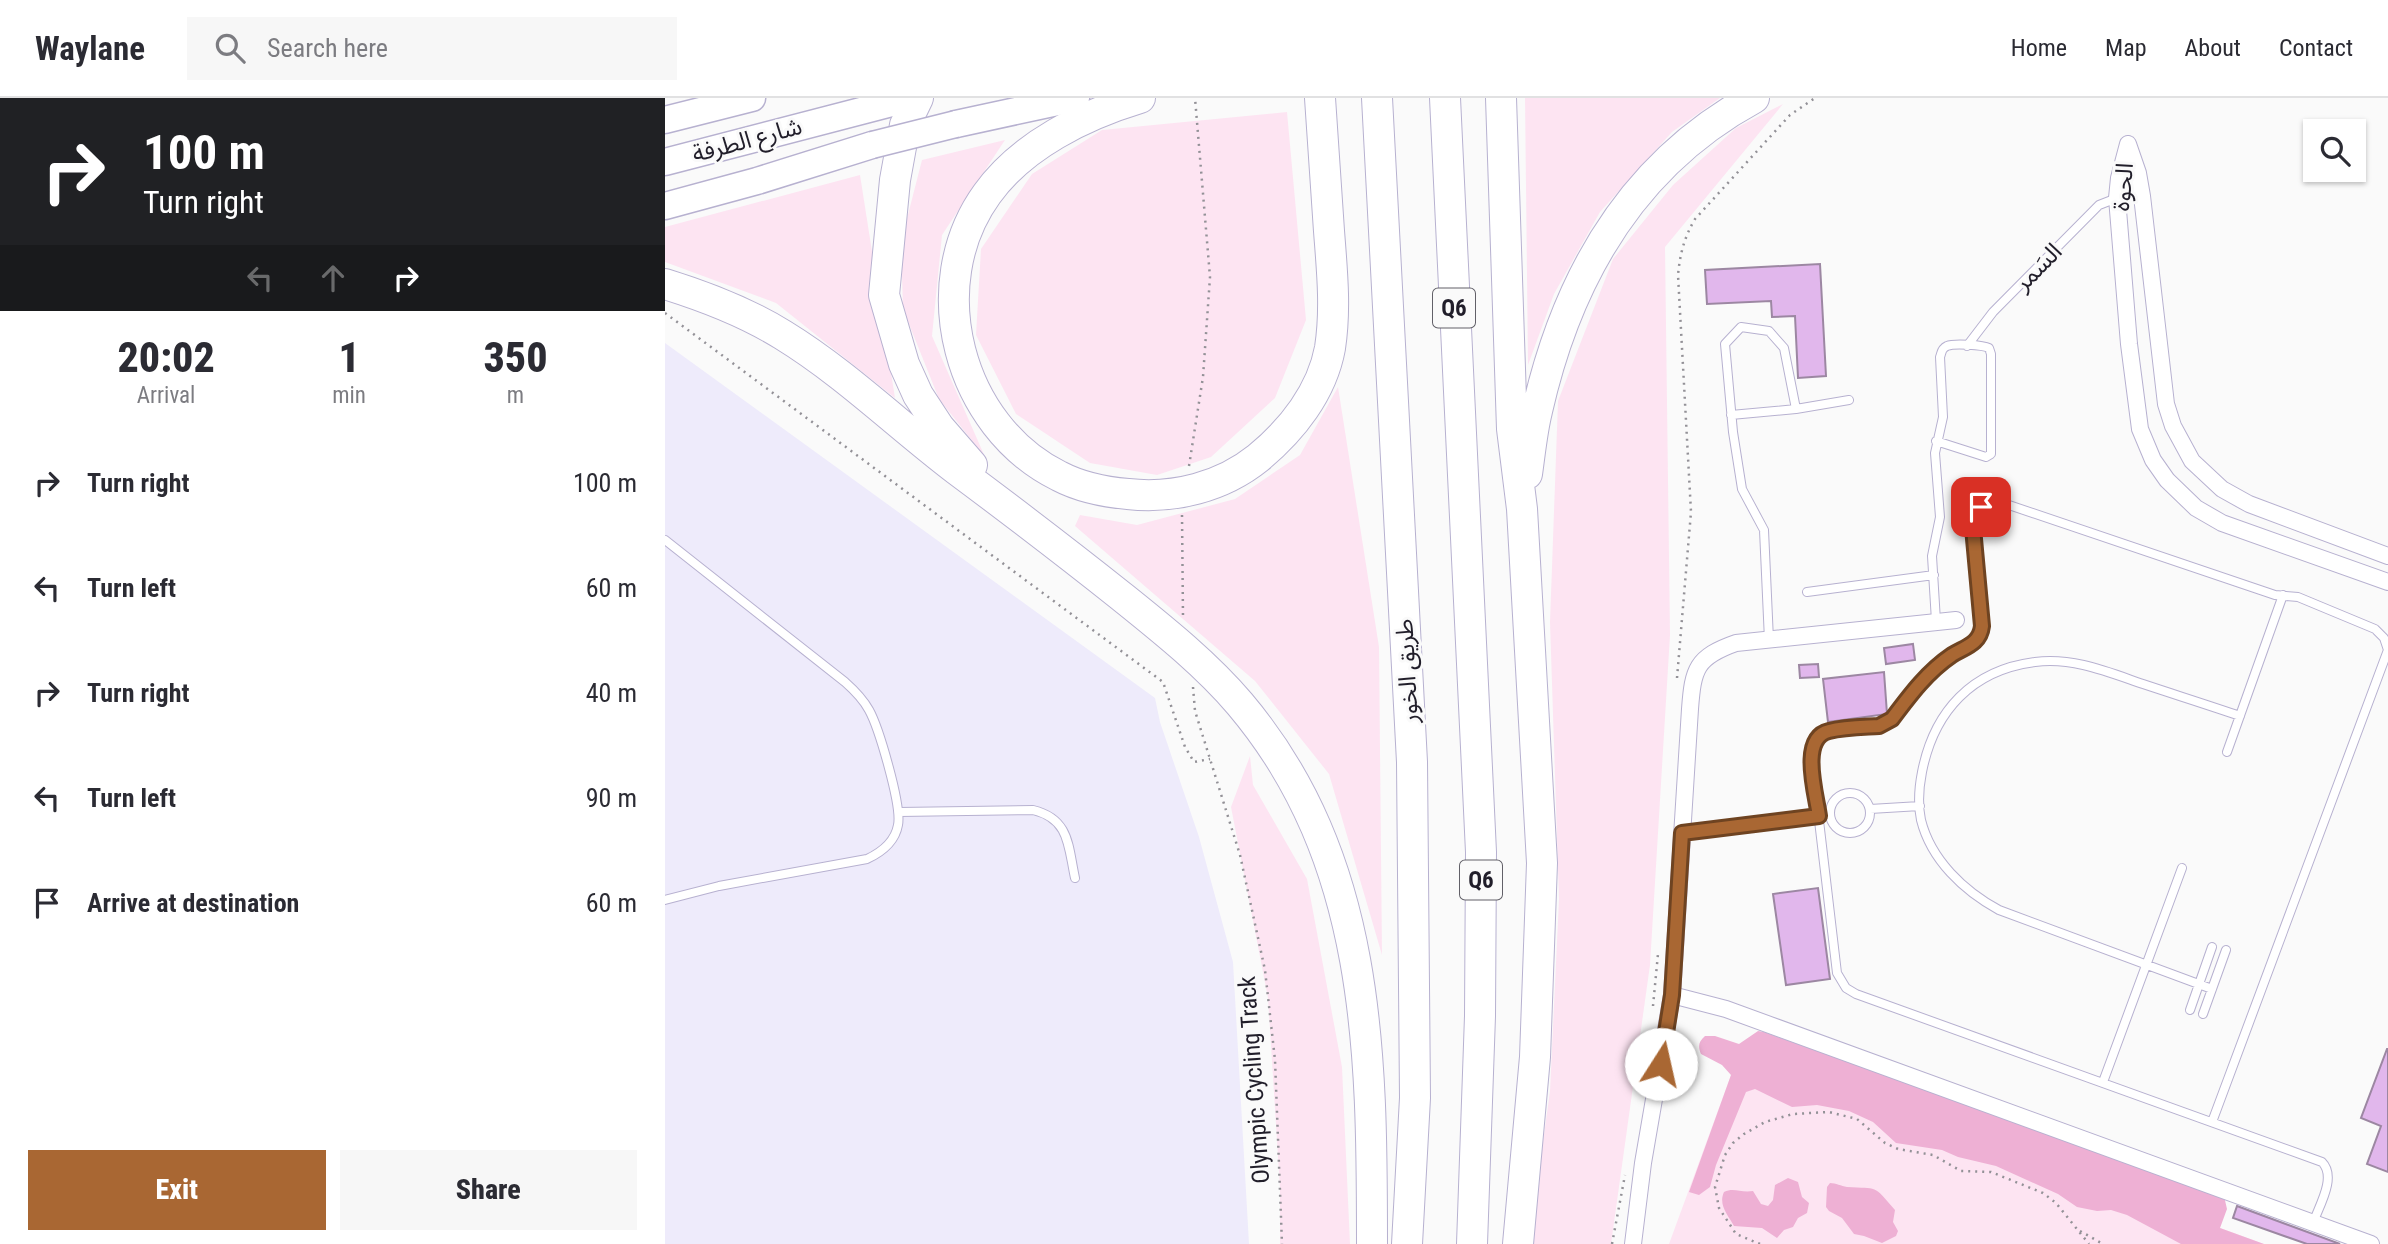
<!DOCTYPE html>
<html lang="en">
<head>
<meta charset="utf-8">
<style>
	:root { --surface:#fff; --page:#f7f7f7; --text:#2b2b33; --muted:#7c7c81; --line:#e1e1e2; --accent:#a96733 }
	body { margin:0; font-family:"Roboto Condensed","Noto Sans Arabic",sans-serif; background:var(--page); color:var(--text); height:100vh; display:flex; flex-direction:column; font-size:26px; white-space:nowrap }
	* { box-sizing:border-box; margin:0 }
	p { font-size:23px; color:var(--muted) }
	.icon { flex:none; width:38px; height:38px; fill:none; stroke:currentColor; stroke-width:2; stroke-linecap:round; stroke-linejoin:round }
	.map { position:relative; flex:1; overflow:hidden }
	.sheet { display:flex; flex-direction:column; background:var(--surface); width:665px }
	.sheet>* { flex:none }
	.hud { background:#202124; color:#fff; overflow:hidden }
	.buttons { position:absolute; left:1638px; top:21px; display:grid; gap:14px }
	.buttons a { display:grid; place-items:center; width:63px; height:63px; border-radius:0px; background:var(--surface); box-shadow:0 2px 5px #0004; font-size:35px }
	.pin { position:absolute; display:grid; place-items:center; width:60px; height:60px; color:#fff; margin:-30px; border-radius:14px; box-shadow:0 4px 10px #0006 }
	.me { position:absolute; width:77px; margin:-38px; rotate:10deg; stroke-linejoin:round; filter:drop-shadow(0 0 5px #0008) }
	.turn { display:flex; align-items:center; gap:24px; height:147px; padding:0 28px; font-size:32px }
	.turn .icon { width:91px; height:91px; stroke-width:2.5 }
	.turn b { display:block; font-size:49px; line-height:60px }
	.lanes { display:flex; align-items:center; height:66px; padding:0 28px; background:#0003; justify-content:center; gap:35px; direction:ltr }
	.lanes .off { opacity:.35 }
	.eta { display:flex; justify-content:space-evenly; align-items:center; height:119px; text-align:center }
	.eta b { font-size:42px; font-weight:800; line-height:49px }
	.button { display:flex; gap:14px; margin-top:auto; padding:14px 28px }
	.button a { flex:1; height:80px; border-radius:0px; background:var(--accent); color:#fff; font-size:28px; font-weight:800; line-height:80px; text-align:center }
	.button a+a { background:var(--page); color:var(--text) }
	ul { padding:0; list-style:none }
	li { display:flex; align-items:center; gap:21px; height:105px; padding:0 28px }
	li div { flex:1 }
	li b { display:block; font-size:26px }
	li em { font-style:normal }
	header { display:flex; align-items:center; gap:42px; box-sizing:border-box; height:98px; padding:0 35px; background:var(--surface); border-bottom:2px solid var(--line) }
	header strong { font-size:33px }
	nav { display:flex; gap:38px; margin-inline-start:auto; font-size:24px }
	.search { width:490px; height:63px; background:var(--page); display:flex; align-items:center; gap:18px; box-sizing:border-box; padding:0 24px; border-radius:0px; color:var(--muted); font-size:26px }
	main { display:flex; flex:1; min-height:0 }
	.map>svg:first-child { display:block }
	.built { fill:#eeebfb }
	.green { fill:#fde4f2 }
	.forest { fill:#eeb0d4 }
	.building { fill:#e1b7ec; stroke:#9c87a2; stroke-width:2 }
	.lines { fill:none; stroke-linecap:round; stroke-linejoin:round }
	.service-casing { stroke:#b7b1d0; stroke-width:10 }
	.minor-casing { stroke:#b7b1d0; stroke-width:18 }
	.primary-casing { stroke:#b7b1d0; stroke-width:29 }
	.motorway-casing { stroke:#b7b1d0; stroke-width:32 }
	.path { stroke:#939197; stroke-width:2.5; stroke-dasharray:2 5; stroke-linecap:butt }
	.service { stroke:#fff; stroke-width:8 }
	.minor { stroke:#fff; stroke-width:16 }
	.primary { stroke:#fff; stroke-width:26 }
	.motorway { stroke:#fff; stroke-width:30 }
	.primary-bridge-casing { stroke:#b7b1d0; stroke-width:29; stroke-linecap:butt }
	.primary-bridge { stroke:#fff; stroke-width:26 }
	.route-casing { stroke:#6e4321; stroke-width:18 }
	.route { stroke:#a96733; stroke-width:12 }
	.labels { text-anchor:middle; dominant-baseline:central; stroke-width:6; stroke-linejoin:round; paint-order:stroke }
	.shield { fill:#fafafa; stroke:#626068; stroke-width:2 }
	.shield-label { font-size:23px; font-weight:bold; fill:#211e2a }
	.street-label { font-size:24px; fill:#211e2a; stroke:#fafafa }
</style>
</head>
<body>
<header>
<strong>Waylane</strong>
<div class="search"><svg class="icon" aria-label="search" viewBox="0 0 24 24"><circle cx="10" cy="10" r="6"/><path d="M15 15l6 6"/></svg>Search here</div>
<nav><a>Home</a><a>Map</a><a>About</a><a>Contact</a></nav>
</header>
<main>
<section class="sheet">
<div class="hud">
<div class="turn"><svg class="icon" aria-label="right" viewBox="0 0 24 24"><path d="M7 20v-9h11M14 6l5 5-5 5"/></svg><div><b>100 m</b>Turn right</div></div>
<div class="lanes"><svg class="icon off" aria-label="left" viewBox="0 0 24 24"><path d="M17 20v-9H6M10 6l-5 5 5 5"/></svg><svg class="icon off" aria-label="ahead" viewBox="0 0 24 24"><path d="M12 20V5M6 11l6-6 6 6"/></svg><svg class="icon" aria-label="right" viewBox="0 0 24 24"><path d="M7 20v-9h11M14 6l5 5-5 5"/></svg></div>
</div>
<div class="eta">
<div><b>20:02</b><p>Arrival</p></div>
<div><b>1</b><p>min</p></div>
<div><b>350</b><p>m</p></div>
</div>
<ul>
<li><svg class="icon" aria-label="right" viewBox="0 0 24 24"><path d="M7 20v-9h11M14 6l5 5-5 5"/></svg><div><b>Turn right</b></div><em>100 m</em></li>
<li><svg class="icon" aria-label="left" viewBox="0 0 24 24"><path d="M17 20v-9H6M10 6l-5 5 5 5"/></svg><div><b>Turn left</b></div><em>60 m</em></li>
<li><svg class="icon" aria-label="right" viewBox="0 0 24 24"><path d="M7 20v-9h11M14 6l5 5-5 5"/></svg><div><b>Turn right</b></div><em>40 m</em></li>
<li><svg class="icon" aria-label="left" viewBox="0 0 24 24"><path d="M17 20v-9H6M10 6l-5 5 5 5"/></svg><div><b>Turn left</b></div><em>90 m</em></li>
<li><svg class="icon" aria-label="arrive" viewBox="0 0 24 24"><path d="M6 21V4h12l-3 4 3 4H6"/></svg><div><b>Arrive at destination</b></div><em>60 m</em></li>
</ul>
<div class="button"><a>Exit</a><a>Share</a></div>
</section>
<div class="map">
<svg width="1723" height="1146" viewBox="0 0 1723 1146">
	<rect width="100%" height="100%" fill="#fafafa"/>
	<path class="built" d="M0,245L490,600L495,624L534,739L568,864L584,1146H0Z"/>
	<path class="green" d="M860,0H1055L1007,34L935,114L889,196L863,267Z
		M1118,6L1000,149L1005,537L985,867L946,1146H864L885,993L894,801L885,524L893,303L948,161L1008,87L1071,30Z
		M622,14L641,222L610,300L546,359L492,377L425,365L351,316L311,237L316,151L367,76L437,32Z
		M340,42L277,137L267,238L320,359L274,301L238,211L236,144L257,62Z
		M195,77L230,300L111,205L0,164V129Z
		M673,289L714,549L717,857L664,676L590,583L410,428L415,417L472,427L570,401L635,357Z
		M585,658L588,687L642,781L677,969L685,1146H615V1090L603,900L566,709Z
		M1081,956L1599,1146H1004L1066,977Z"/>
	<path class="forest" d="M1093,933L1099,934L1559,1098L1562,1111L1555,1130L1599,1146H1516L1462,1117L1446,1112L1432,1113L1412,1109L1393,1096L1331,1068L1293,1059L1277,1052L1231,1045L1208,1024L1184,1013L1152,1007L1127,1009L1090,991L1081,994L1051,1067L1045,1089L1034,1097L1024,1094L1066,977L1057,967L1036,956C1033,949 1033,944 1040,938H1050L1074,946Z
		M1123,1080L1133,1084L1137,1099L1144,1105L1142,1115L1133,1120L1128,1129L1119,1132L1112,1140L1097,1130L1069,1128C1063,1117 1053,1107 1059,1094C1069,1089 1075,1095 1088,1093L1096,1106L1103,1108L1108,1102L1110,1087Z
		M1165,1085C1171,1085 1176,1088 1182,1089C1213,1091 1208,1086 1230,1112L1228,1124L1233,1133L1231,1138L1217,1145L1199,1138L1189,1136L1177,1120L1164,1113L1161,1109L1162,1089Z"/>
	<path class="building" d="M1155,166L1161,278L1133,280L1130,218L1107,219L1106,203L1042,206L1040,172Z
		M1248,546L1250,562L1221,566L1219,550Z
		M1153,566L1154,579L1135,580L1134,567Z
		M1219,574L1222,616L1163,624L1158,581Z
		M1153,790L1165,881L1121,887L1108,796Z
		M1722,951H1723V1074L1702,1066L1716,1028L1696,1020Z
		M1572,1108L1675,1146H1642L1568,1120Z"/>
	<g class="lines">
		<g class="service-casing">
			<path id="service" d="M1302,248L1328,214L1434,107L1452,100
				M1131,311L1184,302
				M1066,317L1131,311L1119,250L1104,233L1076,229L1060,246L1068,334L1077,391L1099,432L1104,542
				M1271,343L1321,359L1326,356V256L1324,250C1318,247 1289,245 1282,248C1276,251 1277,254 1275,259L1278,319L1270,355L1275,419L1267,458L1271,523
				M0,442L180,584C189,592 198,601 204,612C214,630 237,708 233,727C230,744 217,754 202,761L54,788L0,802
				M1142,494L1269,477
				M1562,654L1618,497
				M1165 715a20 20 0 1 1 40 0a20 20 0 1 1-40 0Z
				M1205,711L1255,708
				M234,714L368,712C405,721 403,748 410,780
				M1017,735L1165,717
				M1547,891L1334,812C1299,793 1266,762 1256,722C1253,707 1254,689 1257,674C1269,613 1307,572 1370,564C1408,559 1443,574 1478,586C1511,597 1543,607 1575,618
				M1525,912L1547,849
				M1538,916L1561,852
				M1438,984L1517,770
				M1547,1024L1723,552
				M1648,1125C1654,1108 1672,1079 1657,1064L1191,896L1181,890L1172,875L1146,655C1152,625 1190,630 1214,628L1221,625L1227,621L1249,591L1272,569L1312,543L1317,528L1308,424L1312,413L1321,405L1341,406L1610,497L1633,499L1710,531L1719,540L1723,552"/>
		</g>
		<g class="minor-casing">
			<path id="minor" d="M1463,46L1454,80L1452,100L1464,246L1475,331L1488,362L1502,382L1531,410L1557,425L1723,484
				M1463,46L1473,75L1477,98L1501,306L1508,328L1527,363L1557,391L1584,406L1723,458
				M1007,897L1061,911L1706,1146
				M968,1146L978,1065L1007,897L1025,611C1028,571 1031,559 1071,545L1291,522"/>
		</g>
		<g class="primary-casing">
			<path id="primary" d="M0,22L87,0
				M291,26L411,0
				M0,64L246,0
				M0,108L92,83L207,47"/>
		</g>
		<g class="motorway-casing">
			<path id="motorway" d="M253,0L240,27L230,82L219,197L239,266L253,297L274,329L307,367
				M475,0C419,17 357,47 322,96C256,187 293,328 394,378C415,389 439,394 463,396C509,401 557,389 593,360C627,332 657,294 665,250C671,211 667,172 664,133C661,89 658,44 655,0
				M712,0L747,664L750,1000L742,1146
				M780,0L816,754L815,918L807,1146
				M836,0L847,331L857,411L877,765L870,959L853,1146
				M0,186C42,199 81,214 118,237C180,275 234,328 292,372C347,413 402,455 456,498C497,531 540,565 575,606C706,761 707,954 707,1146
				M862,376C865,355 867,333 872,313C902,180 967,66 1089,0"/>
		</g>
		<path class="path" d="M0,215L498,584L520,649L529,664L545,661
			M524,368L538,279L545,179L530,0
			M517,417L518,519
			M1012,580L1026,414L1013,177C1015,156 1019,140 1030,121L1125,17L1150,0
			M528,589L530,613L575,757L600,872L610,962L617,1146
			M988,908L993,856
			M1415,1133L1438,1146
			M947,1146L960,1077
			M1095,1146L1071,1136L1054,1110L1050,1089L1060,1057L1068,1045L1079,1036L1100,1024L1128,1016L1164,1014L1192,1021L1220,1045L1233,1051L1268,1057L1296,1073L1326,1074L1378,1095L1391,1105L1424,1146"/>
		<use href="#service" class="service"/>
		<use href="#minor" class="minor"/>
		<use href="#primary" class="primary"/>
		<use href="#motorway" class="motorway"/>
		<g class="primary-bridge-casing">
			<path id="primary-bridge" d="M207,47L291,26"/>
		</g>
		<use href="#primary-bridge" class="primary-bridge"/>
	</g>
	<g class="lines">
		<g class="route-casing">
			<path id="route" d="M996,966L1007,897L1017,735L1154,718C1151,696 1134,640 1164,633C1180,629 1198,629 1214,628L1227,621C1245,597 1262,574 1287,557C1300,549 1315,546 1317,528L1308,430L1310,418L1316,409"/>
		</g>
		<use href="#route" class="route"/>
	</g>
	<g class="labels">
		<g class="shield">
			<rect x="768" y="190.5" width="42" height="39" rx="5"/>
			<rect x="795" y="762.5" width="42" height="39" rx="5"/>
		</g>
		<g class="shield-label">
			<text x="789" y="210">Q6</text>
			<text x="816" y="782">Q6</text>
		</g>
		<g class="street-label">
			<text transform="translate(82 42) rotate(-15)">شارع الطرفة</text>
			<text transform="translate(1458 89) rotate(-85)">الحوة</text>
			<text transform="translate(1373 169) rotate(-45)">السَمر</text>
			<text transform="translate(742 573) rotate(-93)">طريق الخور</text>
			<text transform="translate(589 982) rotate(-94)">Olympic Cycling Track</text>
		</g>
	</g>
</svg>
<div class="buttons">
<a><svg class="icon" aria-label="search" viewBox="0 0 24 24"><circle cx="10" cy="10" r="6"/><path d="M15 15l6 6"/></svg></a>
</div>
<div class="pin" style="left:1316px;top:409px;background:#d93025"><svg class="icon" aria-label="arrive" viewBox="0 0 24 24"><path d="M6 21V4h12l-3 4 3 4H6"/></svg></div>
<svg class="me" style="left:996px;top:966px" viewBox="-20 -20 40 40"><circle r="19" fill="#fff"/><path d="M0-13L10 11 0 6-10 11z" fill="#a96733"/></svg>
</div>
</main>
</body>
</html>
